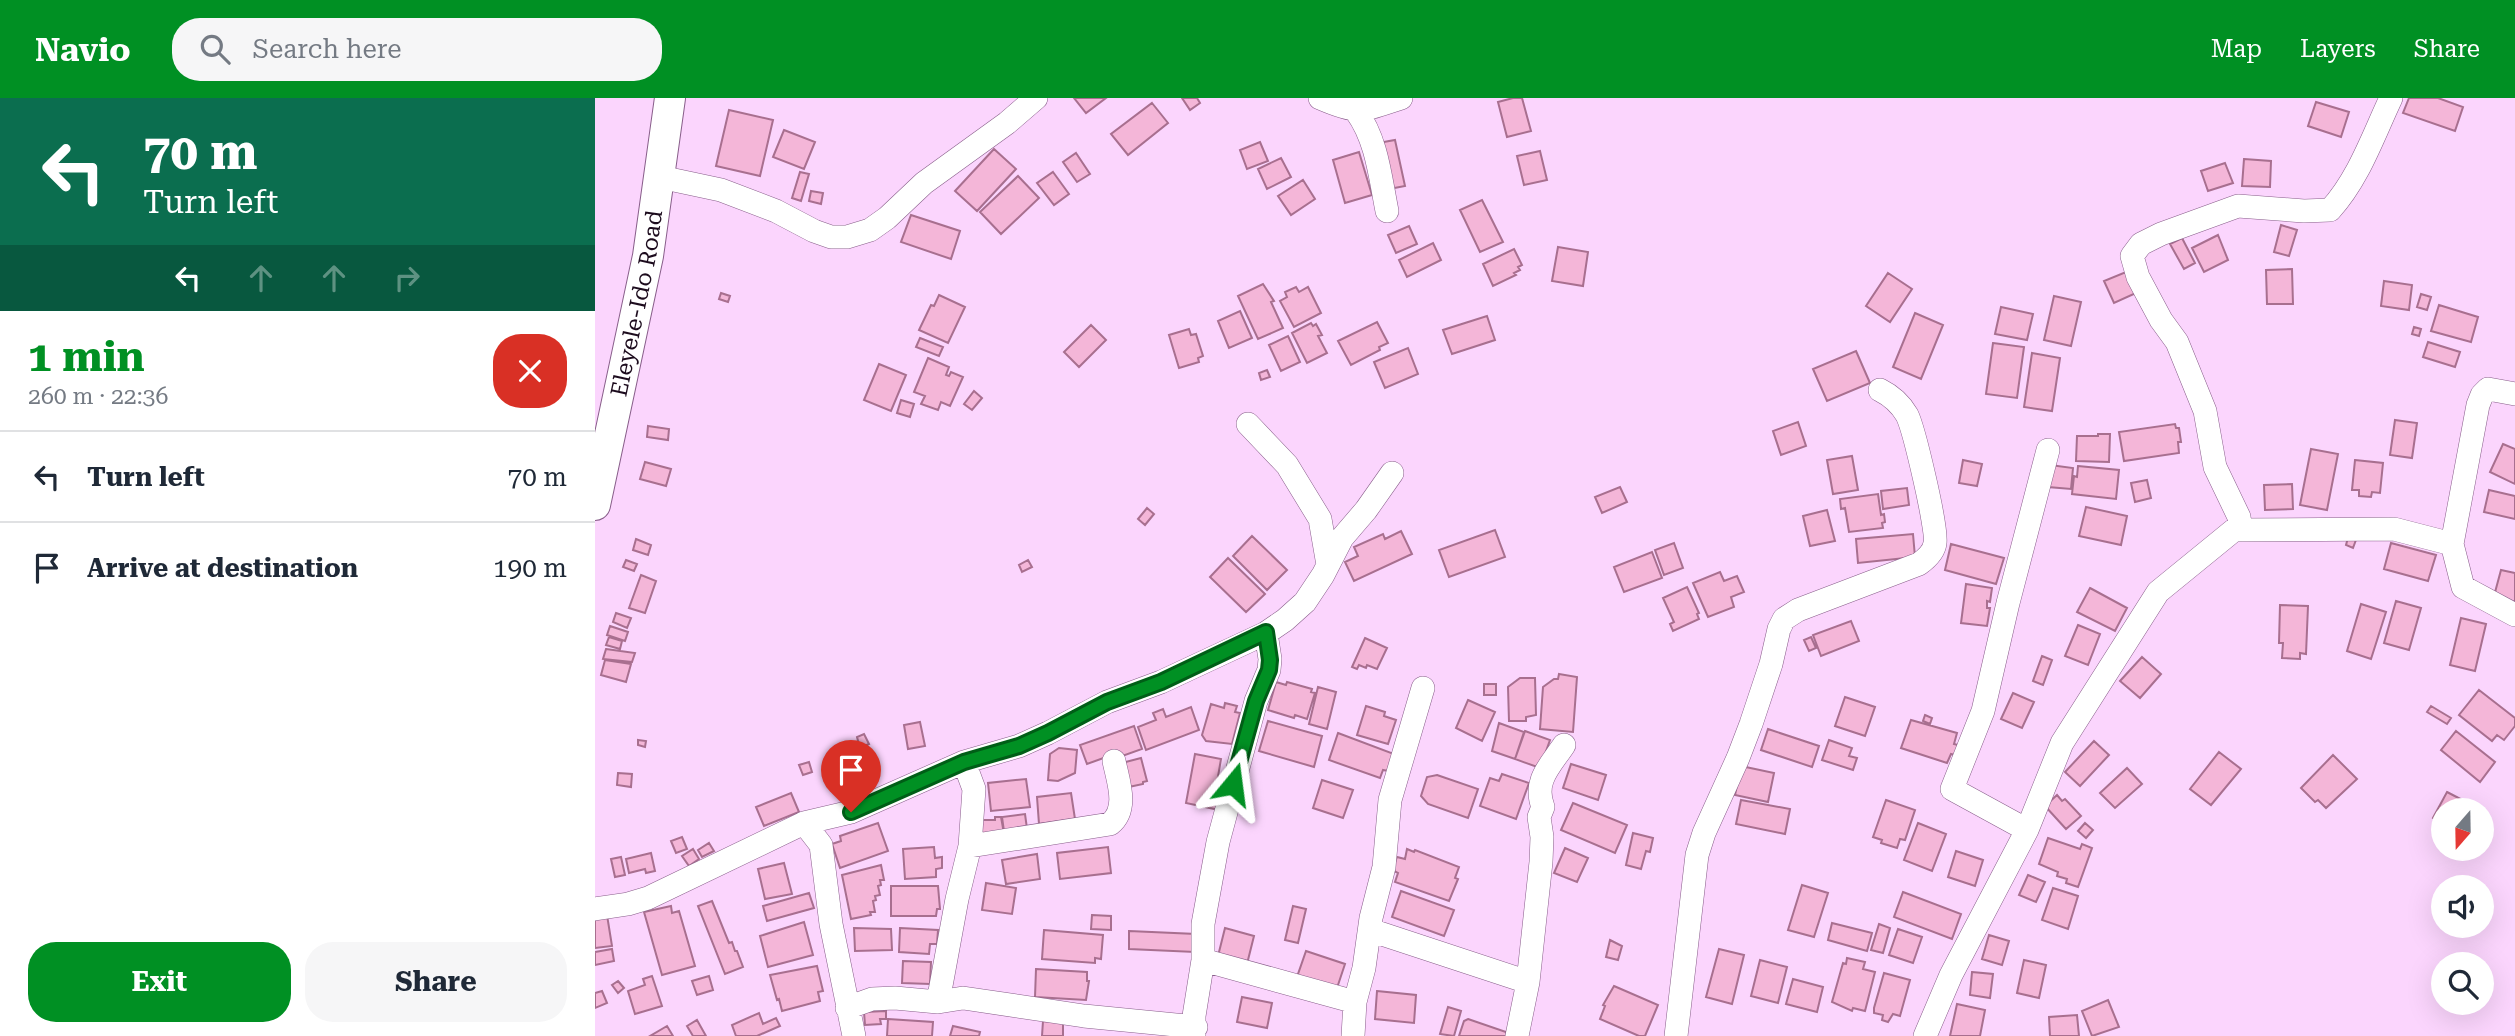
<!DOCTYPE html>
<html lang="en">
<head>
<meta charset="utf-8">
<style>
	:root { --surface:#fff; --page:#f6f6f7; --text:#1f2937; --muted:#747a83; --line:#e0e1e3; --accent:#009023 }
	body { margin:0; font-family:"Roboto Serif",serif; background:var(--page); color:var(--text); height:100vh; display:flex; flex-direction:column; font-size:26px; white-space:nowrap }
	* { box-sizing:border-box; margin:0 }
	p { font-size:23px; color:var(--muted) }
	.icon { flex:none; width:38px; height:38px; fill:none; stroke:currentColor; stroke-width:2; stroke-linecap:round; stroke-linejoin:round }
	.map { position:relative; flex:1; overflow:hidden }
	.sheet { display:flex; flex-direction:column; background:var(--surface); width:595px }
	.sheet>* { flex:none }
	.banner { background:#0b6e4f; color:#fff; overflow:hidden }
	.needle { width:46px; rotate:200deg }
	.tools { position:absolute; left:1836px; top:700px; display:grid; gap:14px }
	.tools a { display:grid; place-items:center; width:63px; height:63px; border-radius:50%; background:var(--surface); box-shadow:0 7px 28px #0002; font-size:35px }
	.pin { position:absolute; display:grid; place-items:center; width:60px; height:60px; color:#fff; margin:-72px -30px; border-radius:50% 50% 50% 0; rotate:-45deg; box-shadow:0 0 7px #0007 }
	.pin .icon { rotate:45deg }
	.me { position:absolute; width:77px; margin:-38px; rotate:16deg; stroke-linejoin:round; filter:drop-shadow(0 0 5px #0008) }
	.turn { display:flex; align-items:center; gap:24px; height:147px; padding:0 28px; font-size:32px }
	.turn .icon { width:91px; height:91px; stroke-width:2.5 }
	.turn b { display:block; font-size:49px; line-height:60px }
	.lanes { display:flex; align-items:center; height:66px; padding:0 28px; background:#0003; justify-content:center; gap:35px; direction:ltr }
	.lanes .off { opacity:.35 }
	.round { display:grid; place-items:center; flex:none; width:74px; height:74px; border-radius:28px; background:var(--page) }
	.head { display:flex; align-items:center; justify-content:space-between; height:119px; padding:0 28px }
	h1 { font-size:42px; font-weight:700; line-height:52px; color:var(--accent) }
	.cta { display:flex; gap:14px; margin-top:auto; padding:14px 28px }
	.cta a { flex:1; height:80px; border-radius:28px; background:var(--accent); color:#fff; font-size:28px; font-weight:700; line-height:80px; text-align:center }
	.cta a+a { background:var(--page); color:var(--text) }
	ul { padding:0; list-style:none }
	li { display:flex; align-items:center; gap:21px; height:91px; padding:0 28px; border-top:2px solid var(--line) }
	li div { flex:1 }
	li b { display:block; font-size:26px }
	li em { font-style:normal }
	header { display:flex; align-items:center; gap:42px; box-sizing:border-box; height:98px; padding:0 35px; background:var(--accent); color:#fff }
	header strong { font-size:33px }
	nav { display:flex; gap:38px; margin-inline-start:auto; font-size:24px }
	.search { width:490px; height:63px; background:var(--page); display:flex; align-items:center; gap:18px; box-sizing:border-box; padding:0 24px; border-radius:28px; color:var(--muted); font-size:26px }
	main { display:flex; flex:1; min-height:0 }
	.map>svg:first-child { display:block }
	.building { fill:#f4b6d8; stroke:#a86f8f; stroke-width:2 }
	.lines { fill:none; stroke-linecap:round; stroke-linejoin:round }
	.minor-casing { stroke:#885e8a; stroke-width:24 }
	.major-casing { stroke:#885e8a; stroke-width:32 }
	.minor { stroke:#fff; stroke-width:23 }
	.major { stroke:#fff; stroke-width:30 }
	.route-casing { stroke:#005e17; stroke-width:18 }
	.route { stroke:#009023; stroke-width:12 }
	.labels { text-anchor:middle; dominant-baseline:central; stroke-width:7; stroke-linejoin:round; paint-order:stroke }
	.street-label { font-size:23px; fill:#1c0b1d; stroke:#fff }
</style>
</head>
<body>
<header>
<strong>Navio</strong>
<div class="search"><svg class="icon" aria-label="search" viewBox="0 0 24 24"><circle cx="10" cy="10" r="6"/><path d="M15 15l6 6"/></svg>Search here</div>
<nav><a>Map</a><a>Layers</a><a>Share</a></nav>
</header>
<main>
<section class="sheet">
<div class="banner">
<div class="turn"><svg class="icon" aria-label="left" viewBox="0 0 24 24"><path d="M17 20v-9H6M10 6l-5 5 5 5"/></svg><div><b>70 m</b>Turn left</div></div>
<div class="lanes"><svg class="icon" aria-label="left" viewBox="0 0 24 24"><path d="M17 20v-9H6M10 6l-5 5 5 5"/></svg><svg class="icon off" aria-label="ahead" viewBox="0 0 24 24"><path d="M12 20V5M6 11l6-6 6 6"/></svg><svg class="icon off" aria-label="ahead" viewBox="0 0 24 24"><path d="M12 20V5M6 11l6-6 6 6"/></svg><svg class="icon off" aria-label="right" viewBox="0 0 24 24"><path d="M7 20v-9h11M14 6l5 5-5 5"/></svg></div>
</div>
<div class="head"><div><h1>1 min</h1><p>260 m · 22:36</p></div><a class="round" style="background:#d93025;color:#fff"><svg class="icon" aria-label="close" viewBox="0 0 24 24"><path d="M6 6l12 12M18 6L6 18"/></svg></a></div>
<ul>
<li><svg class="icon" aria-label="left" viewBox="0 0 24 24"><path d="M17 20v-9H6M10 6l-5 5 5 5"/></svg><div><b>Turn left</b></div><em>70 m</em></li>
<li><svg class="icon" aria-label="arrive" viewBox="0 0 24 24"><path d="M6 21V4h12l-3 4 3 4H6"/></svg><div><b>Arrive at destination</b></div><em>190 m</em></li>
</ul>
<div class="cta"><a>Exit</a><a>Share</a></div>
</section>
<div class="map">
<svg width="1920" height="938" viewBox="0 0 1920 938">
	<rect width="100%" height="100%" fill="#fbd5fd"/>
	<path class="building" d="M479,0H511L491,15Z
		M587,0H602L605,5L595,12Z
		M918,0H927L936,33L912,39L903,4Z
		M1814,0H1843L1868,9L1860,33L1808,15Z
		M1721,4L1754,14L1746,39L1713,28Z
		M557,5L573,25L533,57L516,36Z
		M134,12L178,22L165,78L121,68Z
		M189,32L220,44L209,71L178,59Z
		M800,42L810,88L794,91L783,45Z
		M665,44L673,63L652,71L645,52Z
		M399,51L421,71L382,113L360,93Z
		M945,53L952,82L929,87L922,58Z
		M764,54L777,97L750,105L738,62Z
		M481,55L495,76L482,84L468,64Z
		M686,60L696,79L672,91L663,71Z
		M1649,61L1676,63L1675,89L1647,88Z
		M1630,65L1638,85L1613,93L1606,73Z
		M205,74L214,76L206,103L197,100Z
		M458,74L474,96L459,107L442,85Z
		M423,78L444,100L406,136L385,114Z
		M708,82L720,101L696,117L683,98Z
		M216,93L228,95L226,106L214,103Z
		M887,102L908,144L885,154L865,112Z
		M316,117L365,133L356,161L306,144Z
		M1686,127L1702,132L1694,158L1679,154Z
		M814,128L822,146L801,155L793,137Z
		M1623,137L1633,162L1609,174L1597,150Z
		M1587,140L1600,165L1589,171L1575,146Z
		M838,145L846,162L812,179L804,162Z
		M963,149L993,154L988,188L957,183Z
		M919,151L927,167L923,169L925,172L919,175L921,177L898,188L888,166Z
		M1697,171L1698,206H1672L1671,172Z
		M1531,174L1541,195L1519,205L1509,183Z
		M1293,175L1317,191L1295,224L1271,208Z
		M1789,183L1817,187L1814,212L1786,208Z
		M668,186L679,203L676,204L688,230L663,241L643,198Z
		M701,189L704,194L713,189L726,215L699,229L685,203L692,199L690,194Z
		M126,195L135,198L133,204L124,201Z
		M1826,196L1836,199L1832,212L1822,209Z
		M344,197L370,209L353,245L324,232L336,207L339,208Z
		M1459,198L1486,204L1476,248L1449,242Z
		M1844,207L1883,219L1876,244L1836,233Z
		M1406,209L1438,216L1432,242L1400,236Z
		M645,213L657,240L634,250L623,223Z
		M1320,215L1348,227L1326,281L1298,269Z
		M892,218L900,242L857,256L848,232Z
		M782,224L793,245L784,249L785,252L756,267L743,243Z
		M716,225L718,228L721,226L727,237L723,238L732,255L712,265L697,235Z
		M496,227L511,242L484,269L469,254Z
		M1819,229L1826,231L1824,238L1817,236Z
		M594,231L596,237L601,236L608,258L603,260L604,264L584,270L574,237Z
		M693,238L705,264L686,273L674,247Z
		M325,240L348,249L344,258L321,249Z
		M1833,244L1865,254L1860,269L1828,259Z
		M1398,245L1429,249L1422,300L1391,296Z
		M813,250L823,276L790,290L779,264Z
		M1261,253L1275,285L1232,303L1218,271Z
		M1437,255L1465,260L1457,313L1429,309Z
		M333,260L354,269L351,277L354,278L356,274L368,279L355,308L346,304L343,312L326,306L330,298L319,294Z
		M284,266L311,277L296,313L269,302Z
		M672,272L675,279L666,282L664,275Z
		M379,293L387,300L377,312L369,306Z
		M306,302L319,306L315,319L302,315Z
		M1800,322L1822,325L1817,360L1795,357Z
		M1203,324L1211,348L1186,357L1178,333Z
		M1580,326L1581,330H1584L1586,344H1583L1584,355L1529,363L1524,334Z
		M53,328L74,331L73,342L52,339Z
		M1503,336H1515L1514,364L1481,363L1482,338H1503Z
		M1908,346L1920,351V386L1895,374Z
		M1716,351L1743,356L1732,412L1705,407Z
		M1257,358L1263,392L1238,396L1232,362Z
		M1368,362L1387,366L1382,388L1364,385Z
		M1760,362L1788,365L1785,395L1777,394L1776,399L1764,398V392H1757Z
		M50,364L76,371L71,388L45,381Z
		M1455,367L1478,370L1476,391L1453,389Z
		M1483,368L1524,372L1521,401L1477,396L1479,378L1482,379Z
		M1552,382L1556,400L1540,404L1536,385Z
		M1697,386L1698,411L1670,412L1669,387Z
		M1025,389L1032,404L1007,415L1000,399Z
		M1312,390L1314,407L1288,411L1286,393Z
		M1894,392L1920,398V421L1889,414Z
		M1283,396L1286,417L1289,416L1290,424L1287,425L1288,430L1254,434L1250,410L1246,411L1245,401Z
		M1491,409L1532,418L1526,447L1484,438Z
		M552,410L559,416L550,427L543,421Z
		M1232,412L1240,443L1215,448L1208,418Z
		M900,432L910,459L854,479L844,452Z
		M806,433L817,456L759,483L750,464L763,458L759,449L788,436L790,441Z
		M1318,436L1320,459L1263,465L1261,441Z
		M1754,436L1762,439L1758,450L1751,447Z
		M657,438L692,472L672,492L638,458Z
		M41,441L56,447L53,457L38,452Z
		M1079,445L1088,470L1069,477L1060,452Z
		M1796,445L1841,457L1833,483L1789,471Z
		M1356,446L1409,460L1401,486L1350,472Z
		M1057,454L1067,480L1029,494L1019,469Z
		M633,460L670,496L651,514L615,479Z
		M31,462L42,466L39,473L28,469Z
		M433,462L437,469L427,474L424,467Z
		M1906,472L1920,475V504L1899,498Z
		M1125,474L1129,483L1142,478L1149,494L1136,499L1139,509L1113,519L1098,485Z
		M46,477L61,483L50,515L34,510Z
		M1371,486L1397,490L1395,504L1392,503V510H1395L1392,528L1366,525Z
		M1092,489L1104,515L1102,516L1104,521L1078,533L1075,526L1079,524L1068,500Z
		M1495,490L1532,510L1520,533L1482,514Z
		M1801,503L1826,510L1814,552L1789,545Z
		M1766,506L1791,514L1776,561L1752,553Z
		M1685,507L1713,508L1711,556L1705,555V561L1687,560L1688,545H1684Z
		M21,515L36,520L32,530L18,524Z
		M1866,520L1891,526L1880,573L1855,567Z
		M1256,523L1264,543L1226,558L1218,537Z
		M1483,527L1505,536L1493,567L1470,558Z
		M15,528L33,534L30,543L12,537Z
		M14,539L27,543L25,551L11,547Z
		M1216,539L1221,550L1214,553L1209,542Z
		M770,540L792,550L782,571L772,567L771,570L764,567L762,571L757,569Z
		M11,551L40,555L37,564L8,561Z
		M1447,558L1457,562L1448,587L1438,583Z
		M1547,559L1566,576L1545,600L1525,583Z
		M10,562L36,566L31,584L6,577Z
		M964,576L982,579L978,634L945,631L948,589L959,581H963Z
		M925,580H940L941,617L931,619V623H914L913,589Z
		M681,584L691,587L692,584L717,591L716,594L720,595L712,621L700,617L699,620L673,612Z
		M889,586H901V597H889Z
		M723,589L741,594L732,631L714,626Z
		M1884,592L1920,620V628L1909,642L1902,637L1897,643L1864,617Z
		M1418,595L1439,604L1427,630L1406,621Z
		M1250,599L1280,609L1270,638L1240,628Z
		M873,602L900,614L887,643L861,630Z
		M630,605L642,608L640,614L645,615L637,646L611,643L607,637L616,606L629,610Z
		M771,608L790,614L789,618L801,622L793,646L762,637Z
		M1836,608L1856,620L1852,626L1832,614Z
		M596,609L604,632L551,652L543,629L561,622L558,615L568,611L571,619Z
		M1330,617L1337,620L1335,626L1328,623Z
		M1316,622L1362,635L1359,646L1363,647L1360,657L1356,656L1352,665L1306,650Z
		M673,623L727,638L719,669L664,653Z
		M325,624L330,648L313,651L309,627Z
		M904,625L929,634L920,661L897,653Z
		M539,628L547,651L516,662L514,658L492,666L485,647Z
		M1173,631L1224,648L1217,669L1166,652Z
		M930,633L955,642L945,670L920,661Z
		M1861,633L1900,664L1885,684L1846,652Z
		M743,635L799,656L793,673L788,672L785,680L734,662Z
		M269,636L274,646L265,650L262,639Z
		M43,642L51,643L50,649L43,647Z
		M1234,642L1257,650L1254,658L1262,660L1258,672L1227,662Z
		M1499,643L1514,657L1485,688L1470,674Z
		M464,650L482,652L480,675L463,683L453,682L455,656Z
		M1624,654L1646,671L1616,707L1595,691Z
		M600,656L626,661L621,690L627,691L624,712L591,705Z
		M1738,657L1762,681L1731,710L1723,702L1720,704L1706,690Z
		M546,660L552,683L548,684V686L529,690L523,666Z
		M214,664L217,674L208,677L204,667Z
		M976,666L1011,677L1003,702L968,690Z
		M1146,668L1179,675L1173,704L1140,697Z
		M1532,670L1547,686L1520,710L1505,695Z
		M23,675L37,676L36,689L22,687Z
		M907,676L934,685L921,721L885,708L895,680L904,683Z
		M842,677L883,691L873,720L833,706L826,698L832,679Z
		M431,681L435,709L396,713L393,685Z
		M727,682L758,692L748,720L718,710Z
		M1852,694L1877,707L1874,712H1848V726L1838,720Z
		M196,695L204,714L169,728L161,709Z
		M476,695L480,721L444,726L442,699Z
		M1462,697L1467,703L1470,701L1486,718L1471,731L1450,708Z
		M1146,702L1195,711L1190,736L1141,726Z
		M1291,702L1320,712L1310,742L1305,741L1302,750L1286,745L1287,742L1278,739Z
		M978,705L1032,727L1020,755L966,732Z
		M430,716L433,738L410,741L407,719Z
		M400,719H406L410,741L389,744L385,722H400Z
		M283,725L293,753L245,770L237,746L246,743L245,738Z
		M1323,725L1351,736L1337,773L1309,762Z
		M1490,725L1498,732L1491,740L1483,733Z
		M1038,735L1058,740L1055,754L1051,753L1046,771L1031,767Z
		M87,739L92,751L81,755L76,743Z
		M1453,740L1485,751L1487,746L1497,750L1483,789L1471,785L1472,781L1462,778L1463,774L1444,766Z
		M114,745L119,753L107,759L103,752Z
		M339,749L340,760L347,759V770L341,771V779L310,781L308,751Z
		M513,749L516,775L465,781L462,755Z
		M970,750L993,760L982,784L959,775Z
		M98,751L104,761L94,768L87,758Z
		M812,751L819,754L820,752L864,769L860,780L863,781L854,803L800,784L803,775L797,772L802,759L810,761Z
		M1361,753L1388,762L1380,788L1353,779Z
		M56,755L60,773L51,775L50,771L34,775L31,761Z
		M442,756L445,781L411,786L407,762Z
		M26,759L30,777L20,779L16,761Z
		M189,765L197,796L170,801L163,771Z
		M286,767L289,782H285L286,787L283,788L285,797L280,798L281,802L278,803L280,814H275L276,817L256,821L247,777Z
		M1433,777L1450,784L1441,804L1424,797Z
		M391,785L421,790L417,816L387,812Z
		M1207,787L1233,795L1219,839L1193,832Z
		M296,788H343L345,811H342L341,818H296Z
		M1458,790L1483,798L1473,831L1447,822Z
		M806,793L859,812L849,838L797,819Z
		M1308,794L1366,816L1357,841L1299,819Z
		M214,795L219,810L172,823L168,808Z
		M117,803L134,845L137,844L140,853H142L148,869L130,876L103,808Z
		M76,808L77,815L84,813L100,868L67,877L49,814Z
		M698,808L711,811L703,845L690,842Z
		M12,817L17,848L0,850V818Z
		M497,817L516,818V832L496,831Z
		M209,824L218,857L173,869L165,838Z
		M1237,825L1277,835L1272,853L1233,842Z
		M1284,826L1295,830L1288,855L1276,852Z
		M259,830L296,831L297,852L260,853Z
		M305,830L343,832L342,846H335L334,856L304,854Z
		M630,830L659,838L652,866L623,858Z
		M1303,831L1327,839L1318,865L1294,857Z
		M449,832L508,837L506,861L500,860V865L447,861Z
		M534,833L601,836L600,854L534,851Z
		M1394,837L1414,843L1407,867L1387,861Z
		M1015,842L1027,848L1023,862L1011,859Z
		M17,851L19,863L0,867V854Z
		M1124,851L1149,857L1137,906L1111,899Z
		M711,853L750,866L741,893L702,879Z
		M1252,860L1270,864L1268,871L1280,874L1270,913L1258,910L1257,913L1237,904L1248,865L1251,866Z
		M1165,862L1192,869L1183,905L1156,898Z
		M1429,862L1451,867L1444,900L1422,895Z
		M308,863L336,864L335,886L307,885Z
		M222,868L228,893L223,894L225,903L187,913L184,901L182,902L175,877Z
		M441,871L492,874V883H494L491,902L440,899Z
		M1377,874L1398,876L1395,900L1375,897Z
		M1289,875L1315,882L1305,918L1298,916L1293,924L1287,922L1288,917L1279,915V910Z
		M57,878L67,908L40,916L33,893L50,887L48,881Z
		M114,878L118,892L102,897L97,883Z
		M1198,881L1228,889L1222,914L1191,906Z
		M23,883L29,890L23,895L17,887Z
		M1019,888L1063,907L1050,938H1044L1005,921L1010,908L1008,907Z
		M7,893L12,905L0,910V895Z
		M782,893L821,897L819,925L780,921Z
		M647,899L677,905L672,930L642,924Z
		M1513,902L1524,929L1497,938L1487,913Z
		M1362,906L1390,912L1385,938H1355Z
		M853,909L866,913L859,938L845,936Z
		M291,913V921H285L286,926L270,927L269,914Z
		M164,915L168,926L181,920L185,928L162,938H141L137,927Z
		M1482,917L1484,938H1455L1454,919Z
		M293,921L338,924L337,938H292Z
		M873,921L911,934L912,938H864L869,923Z
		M102,922L111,938H98L92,928Z
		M448,923L468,924V938H447Z
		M72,928L78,938H55Z
		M358,928L385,934L384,938H355Z"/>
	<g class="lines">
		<g class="minor-casing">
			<path id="minor" d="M725,0C764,17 766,13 806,0
				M761,13C782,42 785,78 792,113
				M65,79L126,92L181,113L219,133L236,139H252L275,132L292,120L329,85L412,25L441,0
				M653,326L692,367L725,421L733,467
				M1646,432L1644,419L1620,369L1610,313L1582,244L1566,222L1543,179L1537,158L1546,146L1566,136L1643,108L1709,113L1735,112C1764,80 1778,38 1796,0
				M1857,446L1883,307L1887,297L1893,291L1920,296
				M369,664L424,648L453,635L512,604L566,584L671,535L690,522L710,504L728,477L747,440L771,412L797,375
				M209,725L256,714L369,664L379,691L375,748L362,801L343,904
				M1432,732L1357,691L1388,613L1413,505L1453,352
				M375,748L515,726C534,711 523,683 519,663
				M0,811L33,806L53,800L209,725L226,747L236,826L259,938
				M775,832L933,884
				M608,862L760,904
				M252,910L277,901L300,900L343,904L368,900L489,918L601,929
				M599,938V918L608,862V826L623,744L661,603L674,572L675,561L671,535
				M758,938L760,904L769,870L776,820L789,769L795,702L828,590
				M922,938L933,884L946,764L947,739L944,719L948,709C938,683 955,668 969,647
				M1081,938L1102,757L1109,735L1143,660L1156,626L1176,566L1184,531L1189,521L1203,512L1324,466C1331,461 1339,454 1340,445C1343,432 1319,331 1312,317C1305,305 1297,298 1285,292
				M1330,938L1356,877L1432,732L1467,645L1563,494L1639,432L1799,431L1857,446L1868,489L1920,517"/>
		</g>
		<g class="major-casing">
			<g id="major">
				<path id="s1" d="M0,407L53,158L75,0"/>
			</g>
		</g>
		<use href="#minor" class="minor"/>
		<use href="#major" class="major"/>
	</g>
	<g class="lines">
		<g class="route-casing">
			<path id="route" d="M256,714L369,664L424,648L453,635L512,604L566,584L671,534L675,562L674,572L661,603L638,686"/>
		</g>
		<use href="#route" class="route"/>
	</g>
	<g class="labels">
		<g class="street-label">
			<text stroke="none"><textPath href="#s1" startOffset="206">Eleyele-Ido Road</textPath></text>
		</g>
	</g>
</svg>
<div class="tools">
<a><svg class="needle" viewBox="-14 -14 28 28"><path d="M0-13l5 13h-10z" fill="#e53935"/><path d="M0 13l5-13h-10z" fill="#747a83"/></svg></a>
<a><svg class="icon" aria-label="sound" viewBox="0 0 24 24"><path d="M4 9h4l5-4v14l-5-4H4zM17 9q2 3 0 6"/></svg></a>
<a><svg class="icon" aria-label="search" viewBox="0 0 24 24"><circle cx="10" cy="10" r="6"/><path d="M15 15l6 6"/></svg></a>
</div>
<div class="pin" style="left:256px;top:714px;background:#d93025"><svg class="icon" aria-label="arrive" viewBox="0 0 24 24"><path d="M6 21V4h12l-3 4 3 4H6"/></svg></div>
<svg class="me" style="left:638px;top:686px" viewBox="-20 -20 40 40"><path d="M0-17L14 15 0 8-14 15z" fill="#009023" stroke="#fff" stroke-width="4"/></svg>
</div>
</main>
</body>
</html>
